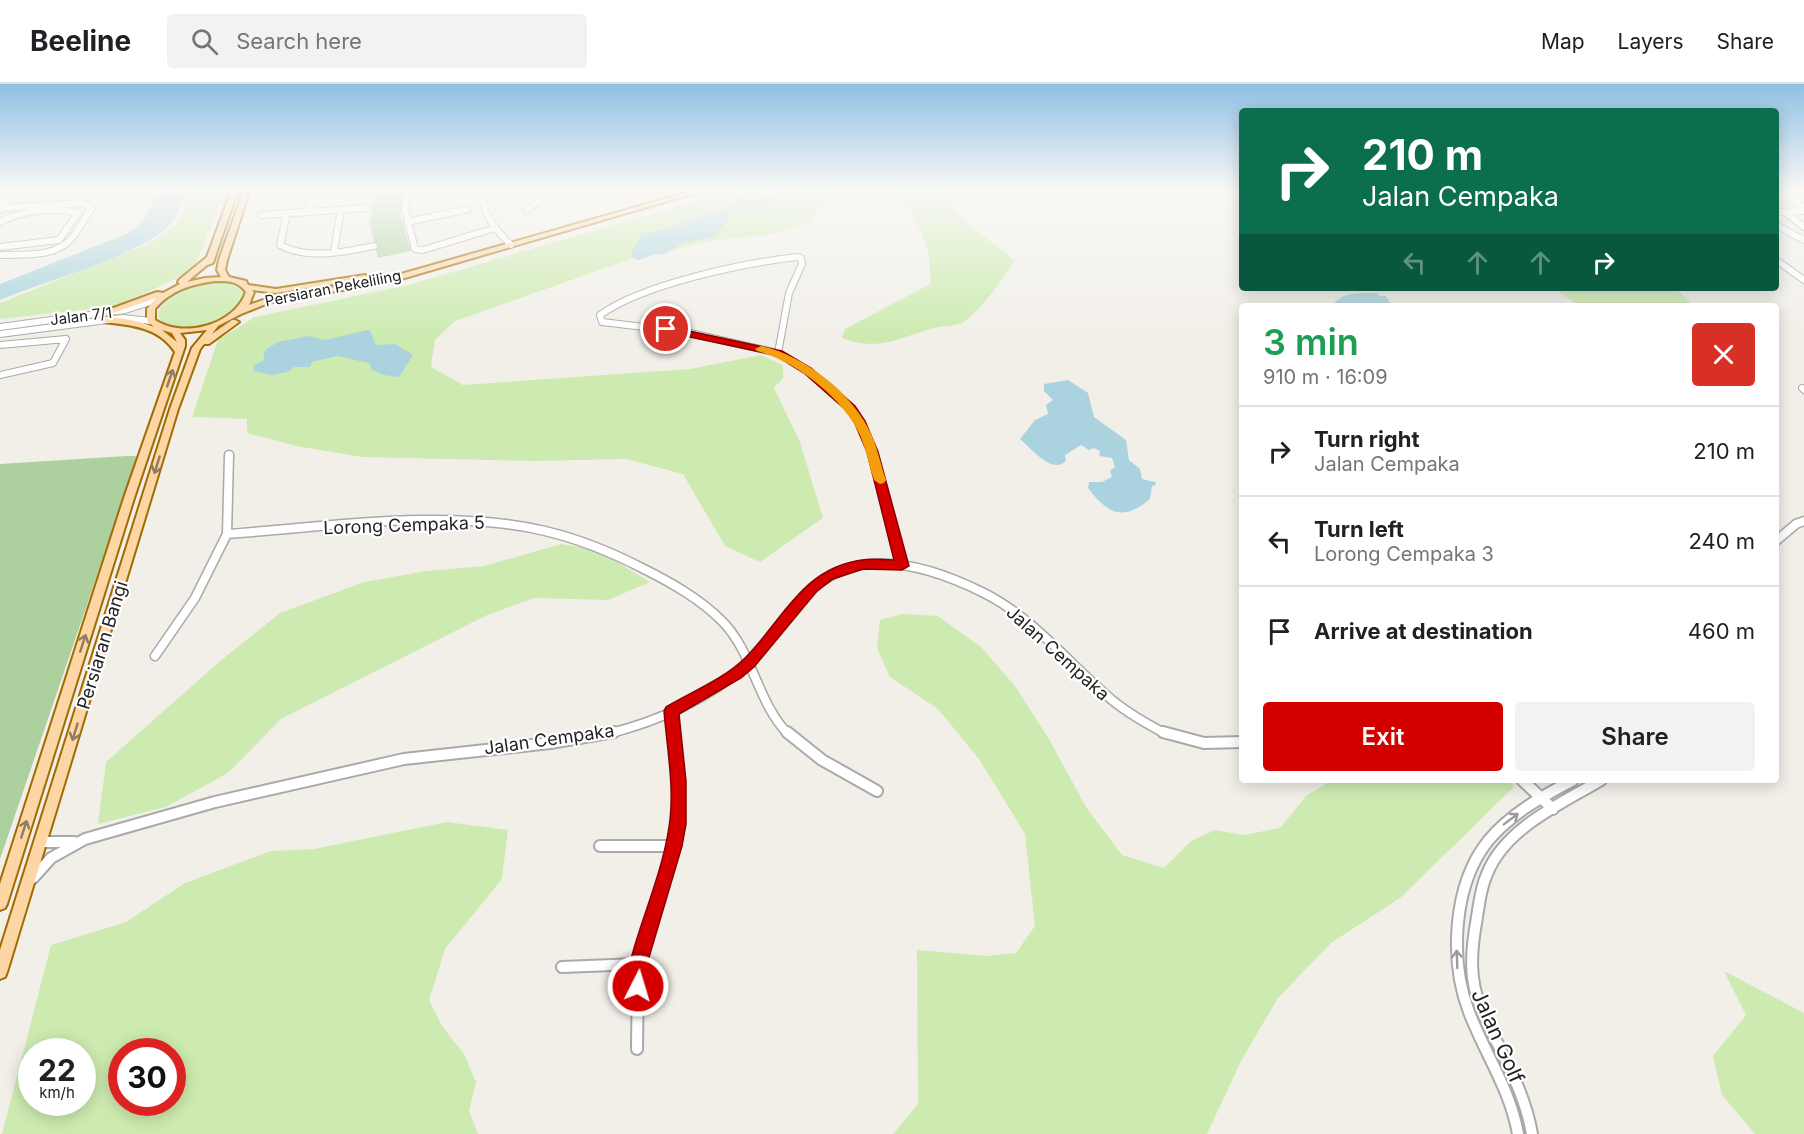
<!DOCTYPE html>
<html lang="en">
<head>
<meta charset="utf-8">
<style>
	:root { --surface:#fff; --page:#f2f2f2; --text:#202124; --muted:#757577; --line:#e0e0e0; --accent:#d40000 }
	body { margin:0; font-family:Inter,sans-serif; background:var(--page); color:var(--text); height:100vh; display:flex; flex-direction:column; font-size:22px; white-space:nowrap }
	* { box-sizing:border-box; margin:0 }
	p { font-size:20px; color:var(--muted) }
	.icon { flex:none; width:33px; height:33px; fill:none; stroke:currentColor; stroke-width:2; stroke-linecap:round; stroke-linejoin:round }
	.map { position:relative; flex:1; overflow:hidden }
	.panel { position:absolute; left:1239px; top:219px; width:540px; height:480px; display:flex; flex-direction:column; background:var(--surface); border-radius:6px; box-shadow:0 3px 15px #0003 }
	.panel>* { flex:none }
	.banner { position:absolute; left:1239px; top:24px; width:540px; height:183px; border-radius:6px; box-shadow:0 3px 15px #0003; background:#0b6e4f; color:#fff; overflow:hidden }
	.speed { position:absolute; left:18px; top:954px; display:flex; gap:12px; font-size:30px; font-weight:700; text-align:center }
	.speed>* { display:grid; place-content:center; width:78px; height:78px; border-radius:50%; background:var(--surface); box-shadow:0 3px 15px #0003; line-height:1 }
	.speed small { font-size:15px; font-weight:400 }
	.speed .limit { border:9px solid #d22; background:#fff; color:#111 }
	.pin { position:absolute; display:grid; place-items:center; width:51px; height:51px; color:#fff; margin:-26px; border:3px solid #fff; border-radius:50%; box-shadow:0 2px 6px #0007 }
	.me { position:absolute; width:66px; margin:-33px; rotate:5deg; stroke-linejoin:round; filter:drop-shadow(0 0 4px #0008) }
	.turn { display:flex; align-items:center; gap:21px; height:126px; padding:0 24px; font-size:27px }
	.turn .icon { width:78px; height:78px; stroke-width:2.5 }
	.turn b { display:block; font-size:42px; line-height:51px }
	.lanes { display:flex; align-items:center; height:57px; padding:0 24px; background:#0003; justify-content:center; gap:30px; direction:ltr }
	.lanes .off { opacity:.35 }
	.round { display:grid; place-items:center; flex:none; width:63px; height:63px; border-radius:6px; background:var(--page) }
	.overview { display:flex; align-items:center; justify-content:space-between; height:102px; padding:0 24px }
	h1 { font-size:36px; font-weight:600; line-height:45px; color:#1e9e55 }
	.primary-button { display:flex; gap:12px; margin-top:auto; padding:12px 24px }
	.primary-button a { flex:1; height:69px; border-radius:6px; background:var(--accent); color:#fff; font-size:24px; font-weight:600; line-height:69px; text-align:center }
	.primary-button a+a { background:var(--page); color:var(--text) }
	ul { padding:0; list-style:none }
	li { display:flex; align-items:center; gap:18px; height:90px; padding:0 24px; border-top:2px solid var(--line) }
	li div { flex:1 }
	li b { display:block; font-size:22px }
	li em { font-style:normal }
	header { display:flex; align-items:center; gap:36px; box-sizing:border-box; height:84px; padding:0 30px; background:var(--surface); border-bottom:2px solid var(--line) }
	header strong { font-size:28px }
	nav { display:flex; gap:33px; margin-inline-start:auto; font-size:21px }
	.search { width:420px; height:54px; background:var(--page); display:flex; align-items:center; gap:15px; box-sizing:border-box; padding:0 21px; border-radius:6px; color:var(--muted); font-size:22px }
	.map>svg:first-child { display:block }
	.grass { fill:#cdebb0; fill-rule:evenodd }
	.forest { fill:#add19e }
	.water { fill:#aad3df }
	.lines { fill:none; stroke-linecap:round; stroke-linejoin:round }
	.minor-far2-casing { stroke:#a9a9a9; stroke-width:8 }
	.minor-far1-casing { stroke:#a9a9a9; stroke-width:11 }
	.minor-casing { stroke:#a9a9a9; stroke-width:14 }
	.major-casing { stroke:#a06b00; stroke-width:4 }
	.minor-far2 { stroke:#fff; stroke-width:6 }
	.minor-far1 { stroke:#fff; stroke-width:8 }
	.minor { stroke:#fff; stroke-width:10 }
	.major { fill:#fcd6a4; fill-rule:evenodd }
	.oneway { stroke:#8f7c63 }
	.oneway2 { stroke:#9c9c9c }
	.route { fill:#d40000; stroke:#8a0000; stroke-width:1.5 }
	.slow { fill:#f59e0b }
	.labels { text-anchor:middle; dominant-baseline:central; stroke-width:4.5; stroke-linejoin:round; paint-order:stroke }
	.far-street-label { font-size:15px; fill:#222; stroke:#fff }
	.street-label { font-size:18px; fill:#222; stroke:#fff }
	.near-street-label { font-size:21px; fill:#222; stroke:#fff }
</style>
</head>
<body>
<header>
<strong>Beeline</strong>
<div class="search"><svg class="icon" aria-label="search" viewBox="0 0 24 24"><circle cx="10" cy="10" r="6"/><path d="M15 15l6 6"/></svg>Search here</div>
<nav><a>Map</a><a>Layers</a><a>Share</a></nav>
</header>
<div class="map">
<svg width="1804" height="1050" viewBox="0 0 1804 1050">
	<rect width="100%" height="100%" fill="#f2efe9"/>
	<path class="grass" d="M193,105H225L194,186L118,222L0,235V219L148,160L178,139Z
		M737,105H839L807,140L766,151L714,156L631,175L455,237L435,256L431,283L463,301L690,285L761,271L783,281V294L774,304L800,358L823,434L760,478L725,462L683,390L626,375L534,377L362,373L296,362L247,349V335L192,333L218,256L255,233L408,201Z
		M896,105H944C949,113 952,123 959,130C975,149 997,159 1014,177C1000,199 986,220 965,237C957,243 944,241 934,244C898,254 879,268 842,254L845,245L930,200C932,157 918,141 896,105Z
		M220,198L231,199L245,207L246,213C242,218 239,224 234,228C217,244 177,251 159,235L158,228C170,206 197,200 220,198Z
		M1554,204H1675L1694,222H1579Z
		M561,460L597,466L650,498L608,516L534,514L485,532L281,635L228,689L166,723L98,740L106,678L219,578L280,529L364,498L427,487L484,482Z
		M902,530L938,532L981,563L1015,602L1049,655L1086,723L1122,771L1164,784L1191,757L1215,746L1244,751L1280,744L1306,712L1332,696H1509L1514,703L1400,814L1331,859L1278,914L1241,977L1207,1050H893L918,1020L917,866L987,872L1016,869L1035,842L1025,750L979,675L938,625L890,593L877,564L880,536Z
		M447,738L508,746L502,795L445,865L429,916L442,942L464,970L476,998L469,1027L478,1050H2L51,861L126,838L185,799L271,767L314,765ZM32,968H82V1018H32ZM122,968H172V1018H122Z
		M1724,887L1804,929V1050H1755L1722,1011L1713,972L1746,931Z"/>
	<path class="forest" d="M375,105H407L400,130L411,167L378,174L370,140Z
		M126,372H138L0,775V380Z"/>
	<path class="water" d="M158,105H187C183,115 179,130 172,138C144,172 43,197 0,216V200L129,149L144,137Z
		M768,105H805L782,109L774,114V122C767,124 756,127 749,127C741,126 738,124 730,128L728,135L714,153L683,159L662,171L656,170L639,176L635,175L631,170L642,150L684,141L688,136L721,127L741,112L751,116L765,113Z
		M1377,209L1379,212H1386L1392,222H1332C1342,207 1361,209 1377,209Z
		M367,246H370L376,261L395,260L413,271L399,293L383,291L372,286L369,279L337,272L312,278L310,283H294L288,288L272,291L254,287V281L263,277L265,266L278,258L309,252L325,256Z
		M1068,296L1088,309L1094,333L1126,356L1129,376L1140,385L1142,395L1155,398L1156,401L1152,402L1150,415C1123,438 1108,430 1088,404L1089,398H1102L1112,393L1110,387L1115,383L1112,374L1099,372L1100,367L1094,364L1089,366L1081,361L1065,371L1066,377C1052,391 1031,364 1020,355L1035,336L1048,330L1046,321L1053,316L1044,307V300Z"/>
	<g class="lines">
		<g class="minor-far2-casing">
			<path id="minor-far2" d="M270,105L271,108L319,105
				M409,105L405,125L415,165L423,166L495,144
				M482,105C481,129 495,145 511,161
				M1779,105L1804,124
				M0,126L15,105
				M527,126L554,105
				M307,128L317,105
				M1776,128L1804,127
				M1785,128L1804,143
				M287,129L280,161C307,176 345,168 374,162
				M262,131L367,124
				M0,138C20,127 56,122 78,129L59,156L0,163
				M407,138L468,125
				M1776,141L1804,156
				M334,167L341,126
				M0,171C22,170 53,174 70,156C79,147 84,134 92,124L81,119L2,124
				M797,173L801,174L802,180L789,209L778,269L686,248L602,238L600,231C643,200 744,179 797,173Z
				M1776,176L1804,196
				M0,243L125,226L160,215
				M0,250L122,234L151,237
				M0,261L66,255L53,279L0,291
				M778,269C808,286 846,309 861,342
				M1802,304L1804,306"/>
		</g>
		<g class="minor-far1-casing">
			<path id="minor-far1" d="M860,340L873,368L902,481
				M227,450C325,443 449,424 545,447C579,455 611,468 642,484C670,498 699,514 722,537C753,568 757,618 788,650
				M1776,457L1796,440L1804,437
				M155,572L195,514L227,450L229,371
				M671,627L674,650
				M607,650C657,638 710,614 748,580C773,557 789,526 814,504C862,461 932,483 984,509C1034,534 1070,581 1112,616C1129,630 1147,640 1166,650"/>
		</g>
		<g class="minor-casing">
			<path id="minor" d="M787,648L822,676L877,707
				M1163,648L1204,659L1242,658
				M1522,696L1553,725
				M42,758H74
				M600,762H674
				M33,794L51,774L85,755L215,718L404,675L550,659L614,648
				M562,883L638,880
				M637,965L638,880L674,762L678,740L679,697L673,648
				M1518,1050C1510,1005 1485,970 1469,928C1449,876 1453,801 1488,757C1510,730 1543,712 1573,696
				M1532,1050C1524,1003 1499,967 1481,924C1469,896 1471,868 1476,839C1479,822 1480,805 1487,790C1505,744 1561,720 1601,696"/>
		</g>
		<g class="major-casing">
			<path id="major" d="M232,105H238L213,179L207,181L187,198L205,194L221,193L217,186L219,176L244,105H250L227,176L225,186L229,193L246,197L248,201L276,205L365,191L369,193L365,195L276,209L252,206L254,208L249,221L269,214L387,194L699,105H709L391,198L271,218L241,230L218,242L212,250L232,236H235L239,238L209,260H204L200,265L178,325L7,888L5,893L0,895V866L170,325L192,264L207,246L180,249L185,256V262L135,411L7,820L5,824L0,826V800L125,411L175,268C159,243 131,241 104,238L100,236C111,230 142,238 154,243L147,237V225L156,214L107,231H101L100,229L157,208L163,209L180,200L178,198L179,196L207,173ZM216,197C229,197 238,197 246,208C235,241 183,255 155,236V225C171,206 192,200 216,197ZM162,246L172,249L177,258Z"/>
		</g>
		<use href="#minor-far2" class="minor-far2"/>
		<use href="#minor-far1" class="minor-far1"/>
		<use href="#minor" class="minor"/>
		<use href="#major" class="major"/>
	</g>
	<defs><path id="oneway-shaft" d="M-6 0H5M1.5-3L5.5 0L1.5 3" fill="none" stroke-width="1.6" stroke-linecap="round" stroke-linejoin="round" transform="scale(1.5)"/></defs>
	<g class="oneway">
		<use href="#oneway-shaft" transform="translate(170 294) rotate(-71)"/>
		<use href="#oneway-shaft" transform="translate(157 381) rotate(107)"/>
		<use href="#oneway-shaft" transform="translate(83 559) rotate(-72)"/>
		<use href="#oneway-shaft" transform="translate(75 648) rotate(107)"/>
		<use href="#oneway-shaft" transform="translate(24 745) rotate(-72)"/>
	</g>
	<g class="oneway2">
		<use href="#oneway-shaft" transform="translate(1511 735) rotate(-37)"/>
		<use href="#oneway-shaft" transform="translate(1457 875) rotate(-92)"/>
	</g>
	<linearGradient id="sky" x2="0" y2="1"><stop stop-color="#8fc0e4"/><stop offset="0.42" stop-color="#f9f8f5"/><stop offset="1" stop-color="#f9f8f5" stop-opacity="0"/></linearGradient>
	<rect width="1804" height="252" fill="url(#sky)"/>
	<path class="route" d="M666,242L782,267L811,284L855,322L865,337L878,368L909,482L902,486L863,485L833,495L817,507L754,583L741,594L679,630L686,697V740L682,762L647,880V902L645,908L638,911L632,908C624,888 634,865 640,845C651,812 664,777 669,743C675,705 667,665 664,627L666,623C691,608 724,595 745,574C783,536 802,484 862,476C872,474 884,476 894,476L867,368L854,337L847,327L804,289L775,271L662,247L661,245Z"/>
	<path class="slow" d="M761,262C804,271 854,310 872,352C878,366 881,382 886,396L884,399L880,400L874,396C869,382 866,365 860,351C843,314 796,277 757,267L755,265Z"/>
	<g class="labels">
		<g class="far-street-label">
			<text transform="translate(333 204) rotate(-11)">Persiaran Pekeliling</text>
			<text transform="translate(81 232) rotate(-7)">Jalan 7/1</text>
		</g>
		<g class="street-label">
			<text transform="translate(404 441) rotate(-2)">Lorong Cempaka 5</text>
			<text transform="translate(102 561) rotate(-73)">Persiaran Bangi</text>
			<text transform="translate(1058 569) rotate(42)">Jalan Cempaka</text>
			<text transform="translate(549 655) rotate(-8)">Jalan Cempaka</text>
		</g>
		<g class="near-street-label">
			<text transform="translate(1498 952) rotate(66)">Jalan Golf</text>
		</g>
	</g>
</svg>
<div class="speed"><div>22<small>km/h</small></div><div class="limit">30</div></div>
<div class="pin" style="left:666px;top:245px;background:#d93025"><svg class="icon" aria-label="arrive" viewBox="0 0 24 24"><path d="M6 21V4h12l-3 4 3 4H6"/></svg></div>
<svg class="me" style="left:638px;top:902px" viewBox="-20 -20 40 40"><circle r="17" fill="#d40000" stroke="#fff" stroke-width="3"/><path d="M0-11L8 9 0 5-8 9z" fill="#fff"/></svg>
<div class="banner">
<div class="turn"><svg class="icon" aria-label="right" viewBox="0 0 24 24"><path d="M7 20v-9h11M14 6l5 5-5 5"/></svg><div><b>210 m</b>Jalan Cempaka</div></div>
<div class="lanes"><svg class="icon off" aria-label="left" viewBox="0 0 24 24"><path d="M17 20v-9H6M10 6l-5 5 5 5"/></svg><svg class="icon off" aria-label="ahead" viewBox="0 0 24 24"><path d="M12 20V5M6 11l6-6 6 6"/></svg><svg class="icon off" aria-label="ahead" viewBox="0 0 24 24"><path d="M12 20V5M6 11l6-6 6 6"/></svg><svg class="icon" aria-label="right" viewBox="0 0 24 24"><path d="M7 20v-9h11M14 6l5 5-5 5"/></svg></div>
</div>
<section class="panel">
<div class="overview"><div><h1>3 min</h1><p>910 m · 16:09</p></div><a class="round" style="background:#d93025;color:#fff"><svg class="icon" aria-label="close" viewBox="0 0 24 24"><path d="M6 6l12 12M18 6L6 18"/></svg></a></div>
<ul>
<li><svg class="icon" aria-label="right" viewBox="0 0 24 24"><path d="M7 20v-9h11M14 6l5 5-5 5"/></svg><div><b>Turn right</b><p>Jalan Cempaka</p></div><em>210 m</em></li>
<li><svg class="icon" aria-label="left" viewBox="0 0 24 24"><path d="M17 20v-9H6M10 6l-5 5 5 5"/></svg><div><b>Turn left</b><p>Lorong Cempaka 3</p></div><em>240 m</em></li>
<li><svg class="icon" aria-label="arrive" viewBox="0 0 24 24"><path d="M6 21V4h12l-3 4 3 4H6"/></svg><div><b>Arrive at destination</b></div><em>460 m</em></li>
</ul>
<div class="primary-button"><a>Exit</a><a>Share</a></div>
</section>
</div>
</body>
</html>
